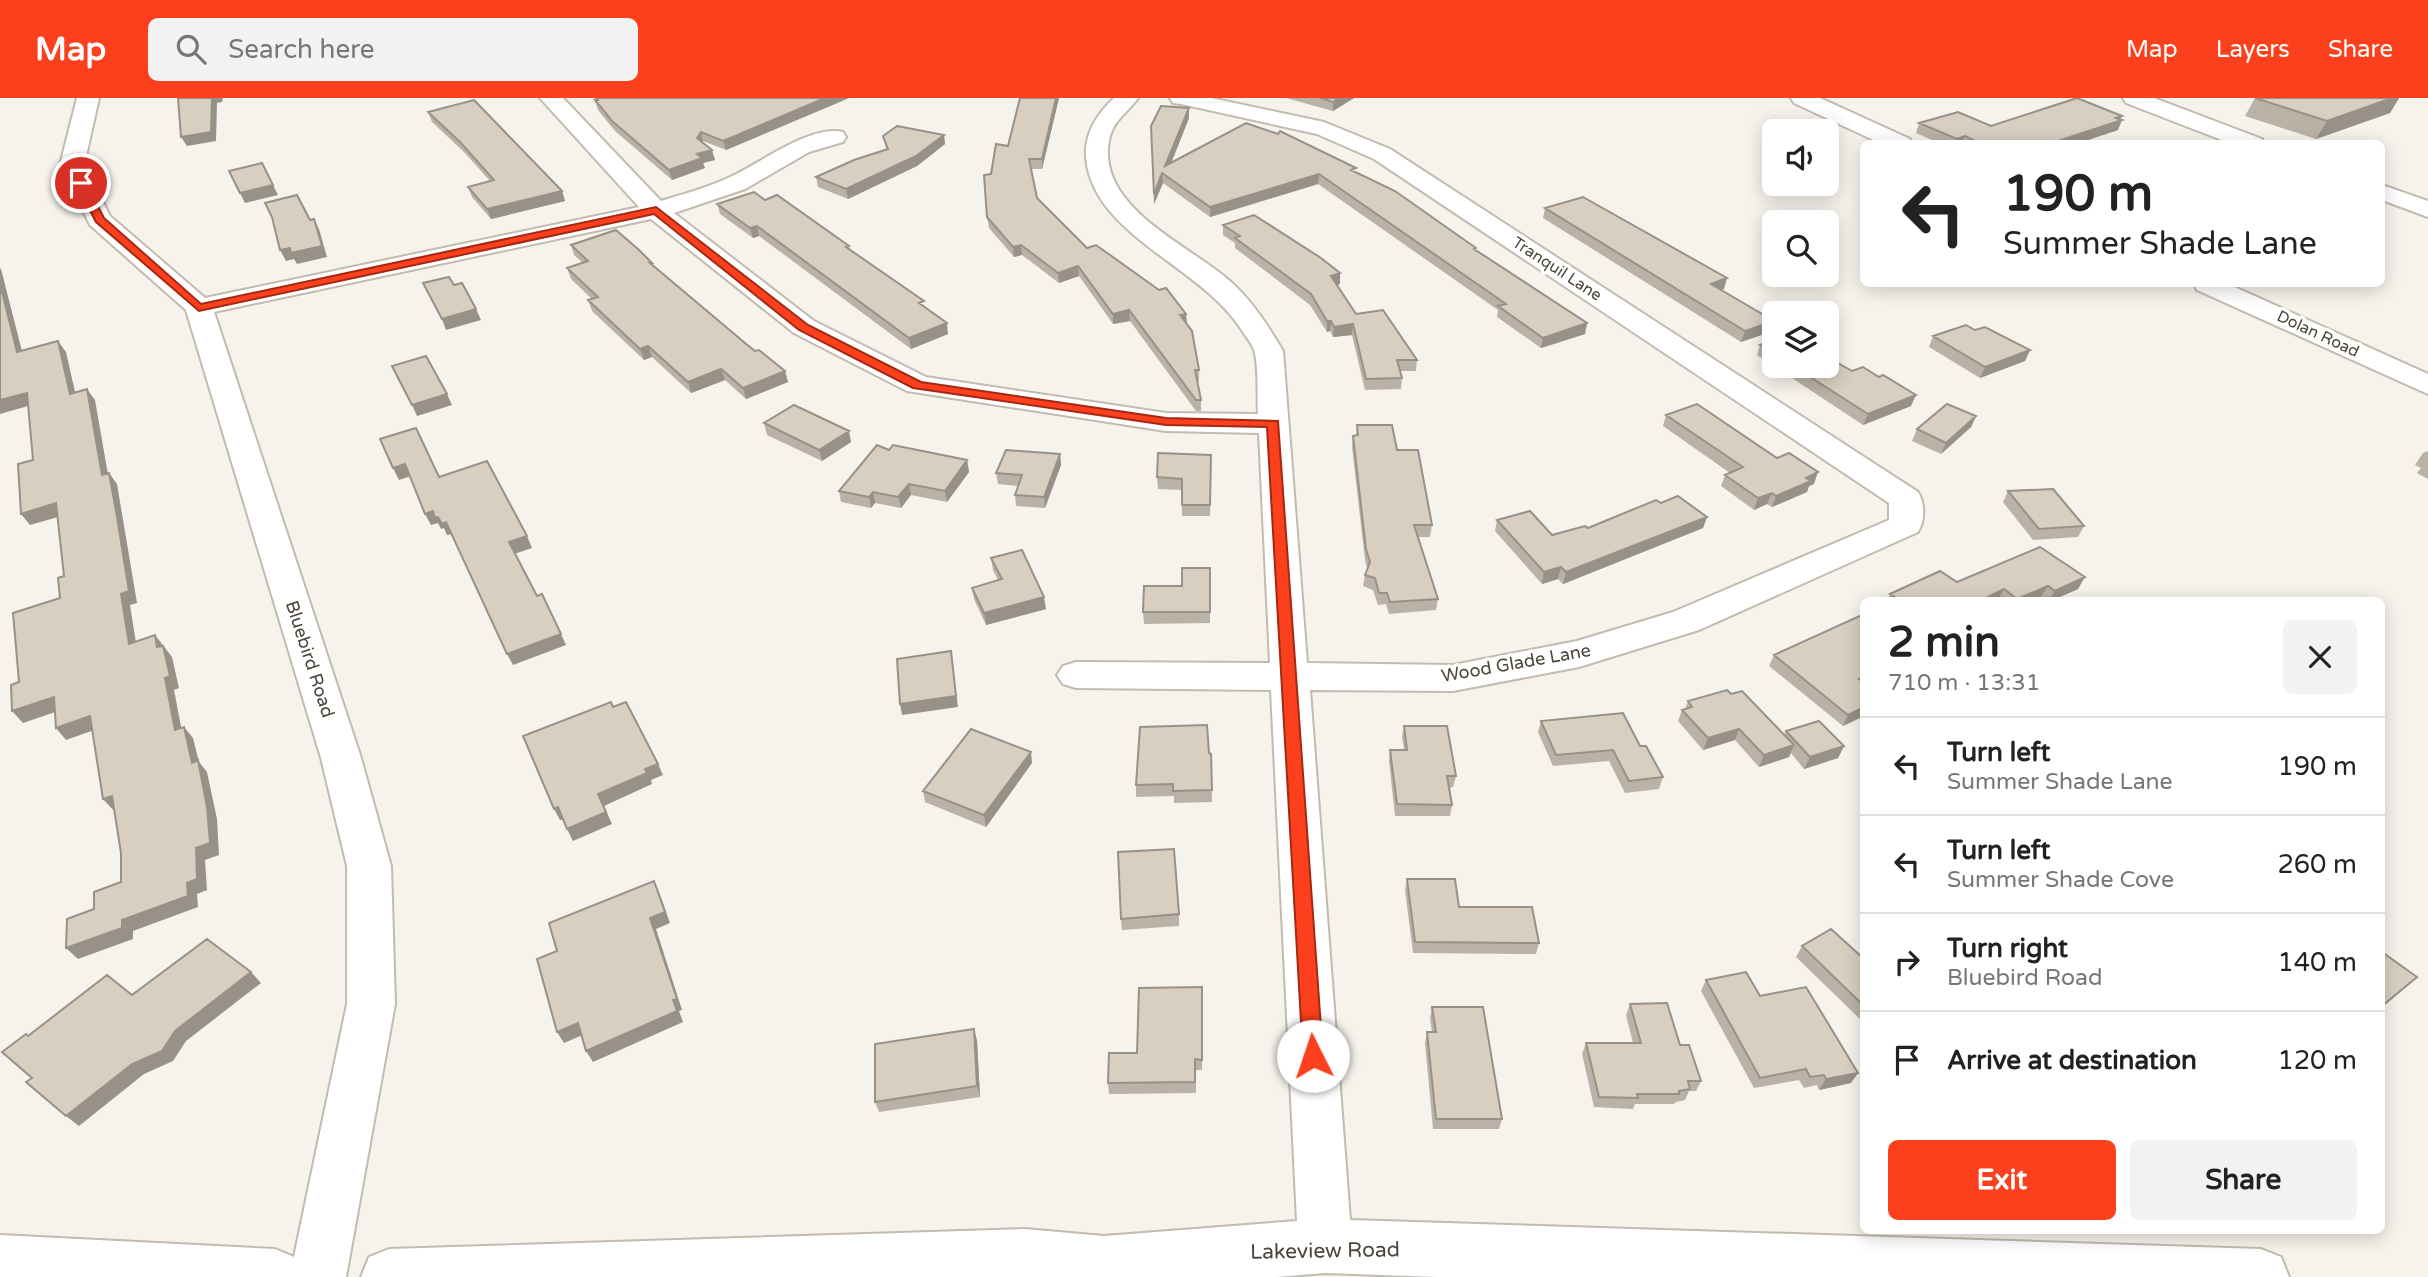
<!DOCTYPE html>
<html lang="en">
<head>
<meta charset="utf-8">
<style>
	:root { --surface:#fff; --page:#f2f2f2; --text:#222; --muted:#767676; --line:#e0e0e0; --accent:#fc3f1d }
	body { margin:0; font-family:"Varela Round",sans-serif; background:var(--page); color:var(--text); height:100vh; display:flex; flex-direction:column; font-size:26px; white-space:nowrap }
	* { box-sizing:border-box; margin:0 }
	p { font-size:23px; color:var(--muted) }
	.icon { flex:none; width:38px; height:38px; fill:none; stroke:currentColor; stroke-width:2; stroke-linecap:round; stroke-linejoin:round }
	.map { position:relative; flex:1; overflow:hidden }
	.sheet { position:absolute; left:1860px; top:499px; width:525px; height:637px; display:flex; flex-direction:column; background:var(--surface); border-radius:10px; box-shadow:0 4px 18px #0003 }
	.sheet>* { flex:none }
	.top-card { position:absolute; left:1860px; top:42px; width:525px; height:147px; border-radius:10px; box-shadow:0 4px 18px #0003; background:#fff; color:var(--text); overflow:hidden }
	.tools { position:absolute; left:1762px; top:21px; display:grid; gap:14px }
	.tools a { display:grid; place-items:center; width:77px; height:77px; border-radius:10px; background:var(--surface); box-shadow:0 4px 18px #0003; font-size:35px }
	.pin { position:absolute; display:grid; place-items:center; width:60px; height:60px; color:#fff; margin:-30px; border:4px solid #fff; border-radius:50%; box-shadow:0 2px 7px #0007 }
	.me { position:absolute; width:77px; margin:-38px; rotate:356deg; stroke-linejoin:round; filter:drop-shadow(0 0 5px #0008) }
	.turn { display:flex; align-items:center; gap:24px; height:147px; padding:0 28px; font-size:32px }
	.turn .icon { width:91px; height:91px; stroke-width:2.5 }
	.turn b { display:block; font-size:49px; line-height:60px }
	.round { display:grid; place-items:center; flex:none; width:74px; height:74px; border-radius:10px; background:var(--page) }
	.overview { display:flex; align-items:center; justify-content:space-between; height:119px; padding:0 28px }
	h1 { font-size:42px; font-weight:700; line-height:52px }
	.button { display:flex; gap:14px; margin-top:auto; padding:14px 28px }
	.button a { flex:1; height:80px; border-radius:10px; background:var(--accent); color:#fff; font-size:28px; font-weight:700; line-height:80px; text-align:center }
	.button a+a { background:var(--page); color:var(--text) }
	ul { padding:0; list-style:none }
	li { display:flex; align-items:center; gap:21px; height:98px; padding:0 28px; border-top:2px solid var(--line) }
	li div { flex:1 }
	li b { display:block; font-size:26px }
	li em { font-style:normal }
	header { display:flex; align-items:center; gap:42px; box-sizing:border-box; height:98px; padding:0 35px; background:var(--accent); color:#fff }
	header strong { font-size:33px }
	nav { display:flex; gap:38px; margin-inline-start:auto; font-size:24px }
	.search { width:490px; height:63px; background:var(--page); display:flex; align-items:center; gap:18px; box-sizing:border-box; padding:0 24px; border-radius:10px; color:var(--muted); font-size:26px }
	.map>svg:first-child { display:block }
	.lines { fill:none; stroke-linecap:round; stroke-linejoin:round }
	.minor-casing { stroke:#c2bbae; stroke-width:4 }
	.minor { fill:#fff; fill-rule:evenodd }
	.wall { fill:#bab2a6 }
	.shaded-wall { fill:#979187 }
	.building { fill:#d8cfc1; stroke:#979187; stroke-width:2 }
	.route { fill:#fc3f1d; stroke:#a42913; stroke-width:2 }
	.labels { text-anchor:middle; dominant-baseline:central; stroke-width:7; stroke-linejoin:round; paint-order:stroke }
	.far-street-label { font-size:16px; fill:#4b4439; stroke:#fff }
	.street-label { font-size:18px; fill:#4b4439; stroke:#fff }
	.near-street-label { font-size:21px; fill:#4b4439; stroke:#fff }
</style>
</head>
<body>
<header>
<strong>Map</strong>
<div class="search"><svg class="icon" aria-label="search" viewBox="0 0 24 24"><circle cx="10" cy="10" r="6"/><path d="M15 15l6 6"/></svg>Search here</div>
<nav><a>Map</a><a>Layers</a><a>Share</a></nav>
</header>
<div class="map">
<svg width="2428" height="1179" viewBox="0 0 2428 1179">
	<rect width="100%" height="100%" fill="#f6f3ec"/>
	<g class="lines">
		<g class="minor-casing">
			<path id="minor" d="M77,0H99L84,67L110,118L205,200L639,109L540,0H563L661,103C683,96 707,90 728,80C758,67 810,26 843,34L846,39L843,44L809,54L745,91L674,115L814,223L926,279L1166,315L1258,316C1257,299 1259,268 1254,252C1252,246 1247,240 1243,234C1202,167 1094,139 1086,60C1084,36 1097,16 1114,0H1138C1128,14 1115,21 1110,38C1092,109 1191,147 1232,185C1253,204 1269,229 1283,253L1307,565L1453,567L1577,543L1673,514L1889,422V405L1374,61L1317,36L1181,6L1173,5L1170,0H1211L1324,24L1390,51L1918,394C1925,405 1925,423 1918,434L1699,532L1579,569L1453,593L1310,592L1350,1122L2261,1151L2281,1159L2289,1179H1437L1325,1175L1277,1179H361L369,1159L389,1151L1025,1131L1104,1138L1297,1123L1271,592L1076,590L1063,586L1057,577L1063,568L1076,564L1270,565L1259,335L1166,333L907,293L794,235L651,121L214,214L361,660L391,768L395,906L346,1179H0V1137L275,1151L294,1159L347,906V768L321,660L186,212L90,127L60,67Z
				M1791,0H1820L1910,41L1913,46H1882L1794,5Z
				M2123,0H2154L2262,41L2265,46H2232L2126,5Z
				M2382,87L2428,103V119L2382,102Z
				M2194,186H2228L2428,276V296L2197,192Z"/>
		</g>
		<use href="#minor" class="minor"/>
	</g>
	<path class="wall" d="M594,0H849L726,52L703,43V45L715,62L703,65L705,70L672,82L615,33L598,12Z
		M1020,0H1059L1042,71H1031L1037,100L1087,150L1186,216L1187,226L1199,272V283H1197L1201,302V313H1196L1130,223L1113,226L1079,178L1059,185L1022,157L1014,159L989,130L987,119L991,76L1008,48Z
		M1286,0H1354L1333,13Z
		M2255,0H2399L2390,15L2316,41L2245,18Z
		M428,14L562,93L565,103L491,121L472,99L468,89L490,83L464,54L432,24Z
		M1189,20L1171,65L1356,74L1587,225L1585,236L1541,250L1497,219L1498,212L1318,86L1210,119L1163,85L1154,106L1151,28Z
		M2120,21L2118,32L2076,46H1941L1916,35L1919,25L1991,28Z
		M944,37L945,46L917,68L848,101L818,89L816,79L886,51L883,38Z
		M765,102L849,148L850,152L948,236L911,251L759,138L753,140L720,116L717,106Z
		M1545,110L1724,191L1721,192L1774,223L1770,234L1741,244L1543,120Z
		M1223,127L1340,186L1337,187L1356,216L1417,262L1416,273H1400L1402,280L1401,291L1365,292L1352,237L1333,239L1330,233L1327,234L1310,207L1235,150V145L1223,137Z
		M571,147L652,165L653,168L745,245L785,273L788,284L746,301L725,282L691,295L652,259L644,262L592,213L588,202L592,201L571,181L567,170L583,165L574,157Z
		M1975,232L2030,252L2025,263L1980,280L1929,249L1933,238Z
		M1774,241V268H1827L1852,273L1911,308L1863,327L1757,257L1760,247Z
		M1666,317L1814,386L1809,388L1807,394L1772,409L1767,406L1754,412L1721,388L1725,377L1730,375L1663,328Z
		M1976,318L1971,329L1941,356L1912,343L1917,331Z
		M764,325L851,344L822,363L767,337Z
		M1357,327L1397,352L1432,427L1430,439H1417L1438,501L1436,512L1389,516L1386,506L1378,507L1373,492L1363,488L1365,477L1367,470L1365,462L1352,349L1353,338H1356Z
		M889,352L967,362L969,374L947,404L911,397L901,410L875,405L871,410L841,404L839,393Z
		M2428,353V381L2417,375L2421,370L2415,367L2423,355Z
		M1060,356L1061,367L1045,410L1016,408L1015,397L1018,388L998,386L996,375Z
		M1211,357L1210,418H1182V392L1158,391L1157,379Z
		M2008,393L2084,428L2078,439L2033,442L2003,404Z
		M1661,405L1707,419L1703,430L1563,486L1558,481L1542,486L1495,433L1497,422L1552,437L1588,430Z
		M2040,449L2078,491L2053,502H2045L2041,499L2034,502H1887L1890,496L1957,484Z
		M991,460L1046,511L986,527L974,501L972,490L998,482L993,472Z
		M1210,470V525L1144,526L1143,514Z
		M1864,516V618L1843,628L1769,568L1774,557Z
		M1731,596L1784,637L1786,633L1844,648L1838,660L1804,671L1791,655L1789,659L1759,669L1735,642L1703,652L1678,623L1682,612L1685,611L1688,603Z
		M1541,623L1640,648L1663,679L1659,691L1625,695L1609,663L1553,668L1538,634Z
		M1404,628L1456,678L1453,689L1449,690L1452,707L1450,718H1395L1389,663L1390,652H1404L1402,639Z
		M1209,655L1211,656L1212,704L1174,705V698L1136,699V687Z
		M1032,665L986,729L925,704L923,693Z
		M1407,781L1459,809L1539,845L1536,856L1413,855L1405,792Z
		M1179,816V828L1122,832L1121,821Z
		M1802,848L1864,861V925L1796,859Z
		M1706,882L1760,898L1851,985L1819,992L1817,987L1804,990L1799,982L1754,990L1701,893Z
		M1202,889V972H1196V995L1109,996L1108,985Z
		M1630,906L1680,947L1701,983L1696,993H1689L1685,1002L1676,1004L1674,1006H1635L1633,1011L1594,1009L1582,956L1586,945H1633L1626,917Z
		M1432,909L1502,1021L1499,1031H1433L1425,945L1427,934H1432L1430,920Z
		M977,942L980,999L879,1014L875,1004Z"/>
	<path class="shaded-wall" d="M212,0H223L222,4L217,5L216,43L187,48L181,39Z
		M825,0H849L726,52L723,43Z
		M1056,0H1059L1042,71V61Z
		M1339,0H1354L1333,13V4Z
		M2392,0H2399L2390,15L2316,41L2327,23Z
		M1189,10V20L1166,78L1165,68Z
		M2122,18L2119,23L2122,22L2118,32L2076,46H2054L2055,44Z
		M701,34L703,43L700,50L697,40Z
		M944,37L945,46L917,68L848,101L846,91Z
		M1965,38L1962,46H1955L1957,41Z
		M712,52L715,62L703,65L705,70L672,82L669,72L697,56Z
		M1162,75L1163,85L1154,106V96Z
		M1319,76L1318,86L1210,119V109Z
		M273,87L278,97L245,105L240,95Z
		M562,93L565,103L491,121L487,111Z
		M314,121L319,131L327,159L297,166L294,161L286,163L280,152Z
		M757,128L759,138L753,140L750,130Z
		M1021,147L1022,157L1014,159L1013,149Z
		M1078,168L1079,178L1059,185L1058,175Z
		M0,170L1,171L25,265L17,254L0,186Z
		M1340,175V186L1330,189L1331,178Z
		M1727,180L1724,191L1708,196L1711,186Z
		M476,211L481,222L446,232L442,221Z
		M1129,212L1130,223L1113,226V216Z
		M1186,216L1187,227L1180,217Z
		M1327,223H1331L1330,233L1327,234Z
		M1774,223L1770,234L1741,244L1745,233Z
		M947,225L948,236L911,251L909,240Z
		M1587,225L1585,236L1541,250L1543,240Z
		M1353,226L1352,237L1333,239L1334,229Z
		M58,243L66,254L78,307L70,296Z
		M648,248L652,259L644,262L640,251Z
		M2030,252L2025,263L1980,280L1985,269Z
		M721,271L725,282L691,295L688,284Z
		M785,273L788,284L746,301L743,290Z
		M87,291L95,302L110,388L102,377Z
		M27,295L35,306L0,316V302Z
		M447,296L452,307L417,318L412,307Z
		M1916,297L1911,308L1863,327L1868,316Z
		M1976,318L1971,329L1941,356L1946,345Z
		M849,333L851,344L822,363L819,352Z
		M1060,356L1061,367L1045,410L1044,399Z
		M967,362L969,374L947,404L945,393Z
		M405,366L411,378L399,382L393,370Z
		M1818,374L1814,386L1809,388L1807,394L1772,409L1776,398L1806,380Z
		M109,375L117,386L137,505L130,507L138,558L129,546L121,496Z
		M909,386L911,397L901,410L898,399Z
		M873,394L875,405L871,410L869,399Z
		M1772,395L1767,406L1754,412L1758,400Z
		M56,405L65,417L30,427L21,416Z
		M433,413L446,424L452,436L447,437L444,430L441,431L438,425L431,427L425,416Z
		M1707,419L1703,430L1563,486L1566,474Z
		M527,438L532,450L514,456L509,444Z
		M1561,469L1558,481L1542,486L1544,474Z
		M2085,479L2078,491L2053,502H2049L2055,493Z
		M2048,488L2041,499L2034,502H2017V501Z
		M2004,491L1998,502H1982Z
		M1044,499L1046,511L986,527L984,515Z
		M561,536L566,547L513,567L507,556Z
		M155,537L172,559L179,590L174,592L184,644L175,632Z
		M951,553L958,609L902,617L900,606Z
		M54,599L64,611L23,625L12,613Z
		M1864,609V618L1843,628L1848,617Z
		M90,618L100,630L66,642L56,630Z
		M184,629L193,640L199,664L207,674L217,721L219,757L205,762L207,792L197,796L198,809L133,833V841L78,861L66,850L122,822L187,785L192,665Z
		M1739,631L1735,642L1703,652L1708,640Z
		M1794,647L1789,659L1759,669L1764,657Z
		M1844,648L1838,660L1804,671L1810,659Z
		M1031,654L1032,665L986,729L984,717Z
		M658,666L663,677L651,682L652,686L604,708L612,726L573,743L567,731L598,696L645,671Z
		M112,698L114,713L103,701Z
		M558,709L564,721L560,722L554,711Z
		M654,783L659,794L670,825L656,831L682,912L679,913L683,924L593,964L586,953L650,820Z
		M251,874L261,885L186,943L173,963L144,976L79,1028L66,1018Z
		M578,925L585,936L564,945L557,934Z
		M974,931L977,942L980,999L977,988Z
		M1858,975L1851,985L1819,992L1826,981Z"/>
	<path class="building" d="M178,0H212L211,34L181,39Z
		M597,0H825L723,43L701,34L697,40L712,52L697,56L702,60L669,72L612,23L595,2H598Z
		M1020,0H1056L1042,61H1029L1037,100L1087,150L1096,147L1159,192L1166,190L1186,216L1180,217L1192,233L1199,272H1195L1201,302H1196L1129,212L1113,216L1078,168L1058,175L1021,147L1013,149L987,119L984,77L991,76L996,46L1008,48Z
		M1320,0H1339L1333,4Z
		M2077,0L2122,18L2116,20L2122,22L2055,44L2057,46H1982L1965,38L1957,41L1919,25L1958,14L1991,28Z
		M2255,0H2392L2327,23Z
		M474,2L562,93L487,111L468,89L494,82L460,44L428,14Z
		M1161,8L1189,10L1165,68L1246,25L1278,36L1280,33L1356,70L1351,72L1395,93L1476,150L1474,151L1587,225L1543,240L1498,208L1506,206L1319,76L1210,109L1162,75L1154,96L1151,28Z
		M897,28L944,37L916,58L846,91L816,79L854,62L888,51L883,38Z
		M262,65L273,87L240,95L229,73Z
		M754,94L765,102L777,97L849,148L846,149L924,203L919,205L947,225L909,240L757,128L750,130L717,106Z
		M297,97L310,122L314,121L322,148L291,155L290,150L280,152L272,119L265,105Z
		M1583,99L1727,180L1711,186L1774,223L1745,233L1545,110Z
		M1254,117L1321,160L1340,175L1331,178L1356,216L1383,212L1417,262H1397L1402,280L1366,281L1353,226L1334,229L1331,223H1327L1311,196L1235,140L1240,138L1223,127Z
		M616,132L639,152L652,165H650L745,245L755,253L759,252L785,273L743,290L721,271L688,284L648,248L640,251L588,202L598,199L567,170L588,163L571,147Z
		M449,179L454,187L462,185L476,211L442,221L423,185Z
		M0,186L17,254L58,243L70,296L87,291L102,377L109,375L116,413L129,493L121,496L129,546L155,537L157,549L163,548L170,578L165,580L175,632L184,629L192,665L198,662L207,709L210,745L196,750L197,781L187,785L188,798L122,822V830L66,850L67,821L94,811V794L121,784V755L112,698L103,701L90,618L56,630L54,599L12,613L11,587L19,584L13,515L60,500L58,480L64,478L56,405L21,416L18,366L33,362L27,295L0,302Z
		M1966,227L1975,232L1985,229L2030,252L1985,269L1933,238Z
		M1774,241V256L1760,247Z
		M426,258L447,296L412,307L392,268Z
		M1827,259L1852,273L1863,269L1879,279L1883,277L1916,297L1868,316L1793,268H1827Z
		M1697,306L1777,360L1789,355L1818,374L1806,380L1811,383L1776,398L1772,395L1758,400L1725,377L1743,369L1666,317Z
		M1947,306L1976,318L1946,345L1917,331Z
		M794,307L849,333L819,352L764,325Z
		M1357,327H1392L1397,352H1418L1432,427H1414L1438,501L1390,504L1387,495H1379L1375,480L1365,477L1370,464L1366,451L1353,338L1358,337Z
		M416,330L439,379L487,363L527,438L509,444L537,498L542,496L561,536L507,556L446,424L442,426L438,419L435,420L433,413L425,416L405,366L393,370L380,341Z
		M877,347L889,352L893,347L967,362L945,393L909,386L898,399L873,394L869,399L839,393Z
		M1006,352L1060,356L1044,399L1015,397L1022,377L996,375Z
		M1158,355L1211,357L1210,407H1182V381L1157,379Z
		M2053,391L2084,428L2039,431L2008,393Z
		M1678,398L1707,419L1566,474L1561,469L1544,474L1497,422L1530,413L1552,437L1585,428L1588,430L1656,402L1661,405Z
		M2040,449L2085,479L2055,493L2048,488L2017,501L2004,491L1982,502H1895L1898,501L1890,496L1940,473L1957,484Z
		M1022,452L1044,499L984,515L972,490L1002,481L991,460Z
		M1182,470H1210V514H1143L1144,488H1182Z
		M1864,516V579L1859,581L1864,585V609L1848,617L1774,557Z
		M951,553L956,598L900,606L897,561Z
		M1727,592L1731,596L1742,593L1794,647L1764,657L1739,631L1708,640L1682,612L1692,609L1688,603Z
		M611,604L613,609L626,604L658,666L645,671L647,675L598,696L606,714L567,731L558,709L554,711L523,638Z
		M1623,615L1640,648H1646L1663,679L1629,683L1613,652L1556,657L1541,623Z
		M1819,623L1844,648L1810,659L1786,633Z
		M1207,627L1209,655L1211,656L1212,692L1173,693V686L1136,687L1140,629Z
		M1404,628H1447L1456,678H1447L1452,707L1397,706L1390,652H1407Z
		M971,631L1031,654L984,717L923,693Z
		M1174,751L1179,816L1121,821L1118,754Z
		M1407,781H1455L1459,809H1532L1539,845L1415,844Z
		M654,783L665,814L650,820L677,901L673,902L677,913L586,953L578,925L557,934L537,861L557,853L549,825Z
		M1831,831L1864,861V908L1802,848Z
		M207,841L251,874L175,933L162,953L132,966L66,1018L26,984L32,980L2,954L26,936L28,938L107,877L132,897Z
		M2382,854L2417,879L2382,908Z
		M1746,874L1760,898L1806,889L1858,975L1826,981L1824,977L1810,979L1806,971L1760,980L1706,882Z
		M1202,889V962L1195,961V984L1108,985L1109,955H1137L1139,890Z
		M1667,905L1680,947H1689L1701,983H1688L1690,991L1679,993V996H1637L1638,1000L1599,999L1586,945H1641L1630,906Z
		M1432,909H1483L1502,1021H1436L1427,934H1436Z
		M974,931L977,988L875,1004V946Z"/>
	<path class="route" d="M78,83H85L104,120L201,206L656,109L808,227L921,284L1166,320L1278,323L1323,958L1320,965L1313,968L1306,965L1303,958L1267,329L1166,327L913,290L799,232L654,116L199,213L96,124L76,85Z"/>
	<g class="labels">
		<g class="far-street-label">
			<text transform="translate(1557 171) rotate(33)">Tranquil Lane</text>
			<text transform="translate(2318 236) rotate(25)">Dolan Road</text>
		</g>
		<g class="street-label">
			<text transform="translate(310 561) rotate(72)">Bluebird Road</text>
			<text transform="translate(1516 565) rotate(-10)">Wood Glade Lane</text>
		</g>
		<g class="near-street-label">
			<text transform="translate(1325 1153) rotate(-1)">Lakeview Road</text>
		</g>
	</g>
</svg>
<div class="tools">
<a><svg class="icon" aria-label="sound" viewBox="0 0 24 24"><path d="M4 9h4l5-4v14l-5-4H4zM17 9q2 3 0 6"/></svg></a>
<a><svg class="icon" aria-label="search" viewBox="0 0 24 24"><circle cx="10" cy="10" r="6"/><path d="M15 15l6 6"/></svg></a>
<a><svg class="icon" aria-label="layers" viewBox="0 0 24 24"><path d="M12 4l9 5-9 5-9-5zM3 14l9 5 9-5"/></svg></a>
</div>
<div class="pin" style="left:81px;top:85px;background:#d93025"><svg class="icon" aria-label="arrive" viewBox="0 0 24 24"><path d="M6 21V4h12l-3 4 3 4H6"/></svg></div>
<svg class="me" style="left:1313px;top:958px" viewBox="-20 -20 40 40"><circle r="19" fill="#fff"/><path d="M0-13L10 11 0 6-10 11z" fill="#fc3f1d"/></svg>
<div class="top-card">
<div class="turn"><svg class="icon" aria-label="left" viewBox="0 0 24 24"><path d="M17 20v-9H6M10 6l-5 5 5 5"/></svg><div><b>190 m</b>Summer Shade Lane</div></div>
</div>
<section class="sheet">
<div class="overview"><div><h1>2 min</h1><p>710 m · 13:31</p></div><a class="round"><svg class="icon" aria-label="close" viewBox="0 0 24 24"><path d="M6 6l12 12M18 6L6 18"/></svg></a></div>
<ul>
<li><svg class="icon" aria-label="left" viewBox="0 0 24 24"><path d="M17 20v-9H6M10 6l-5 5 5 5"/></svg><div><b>Turn left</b><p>Summer Shade Lane</p></div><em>190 m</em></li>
<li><svg class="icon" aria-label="left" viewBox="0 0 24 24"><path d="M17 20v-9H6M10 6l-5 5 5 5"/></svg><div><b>Turn left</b><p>Summer Shade Cove</p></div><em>260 m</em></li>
<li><svg class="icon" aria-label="right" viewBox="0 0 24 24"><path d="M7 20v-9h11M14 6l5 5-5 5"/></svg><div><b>Turn right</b><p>Bluebird Road</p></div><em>140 m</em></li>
<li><svg class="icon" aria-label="arrive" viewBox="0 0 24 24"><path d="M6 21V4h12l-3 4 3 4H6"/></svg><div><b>Arrive at destination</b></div><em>120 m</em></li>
</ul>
<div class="button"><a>Exit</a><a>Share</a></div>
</section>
</div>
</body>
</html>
